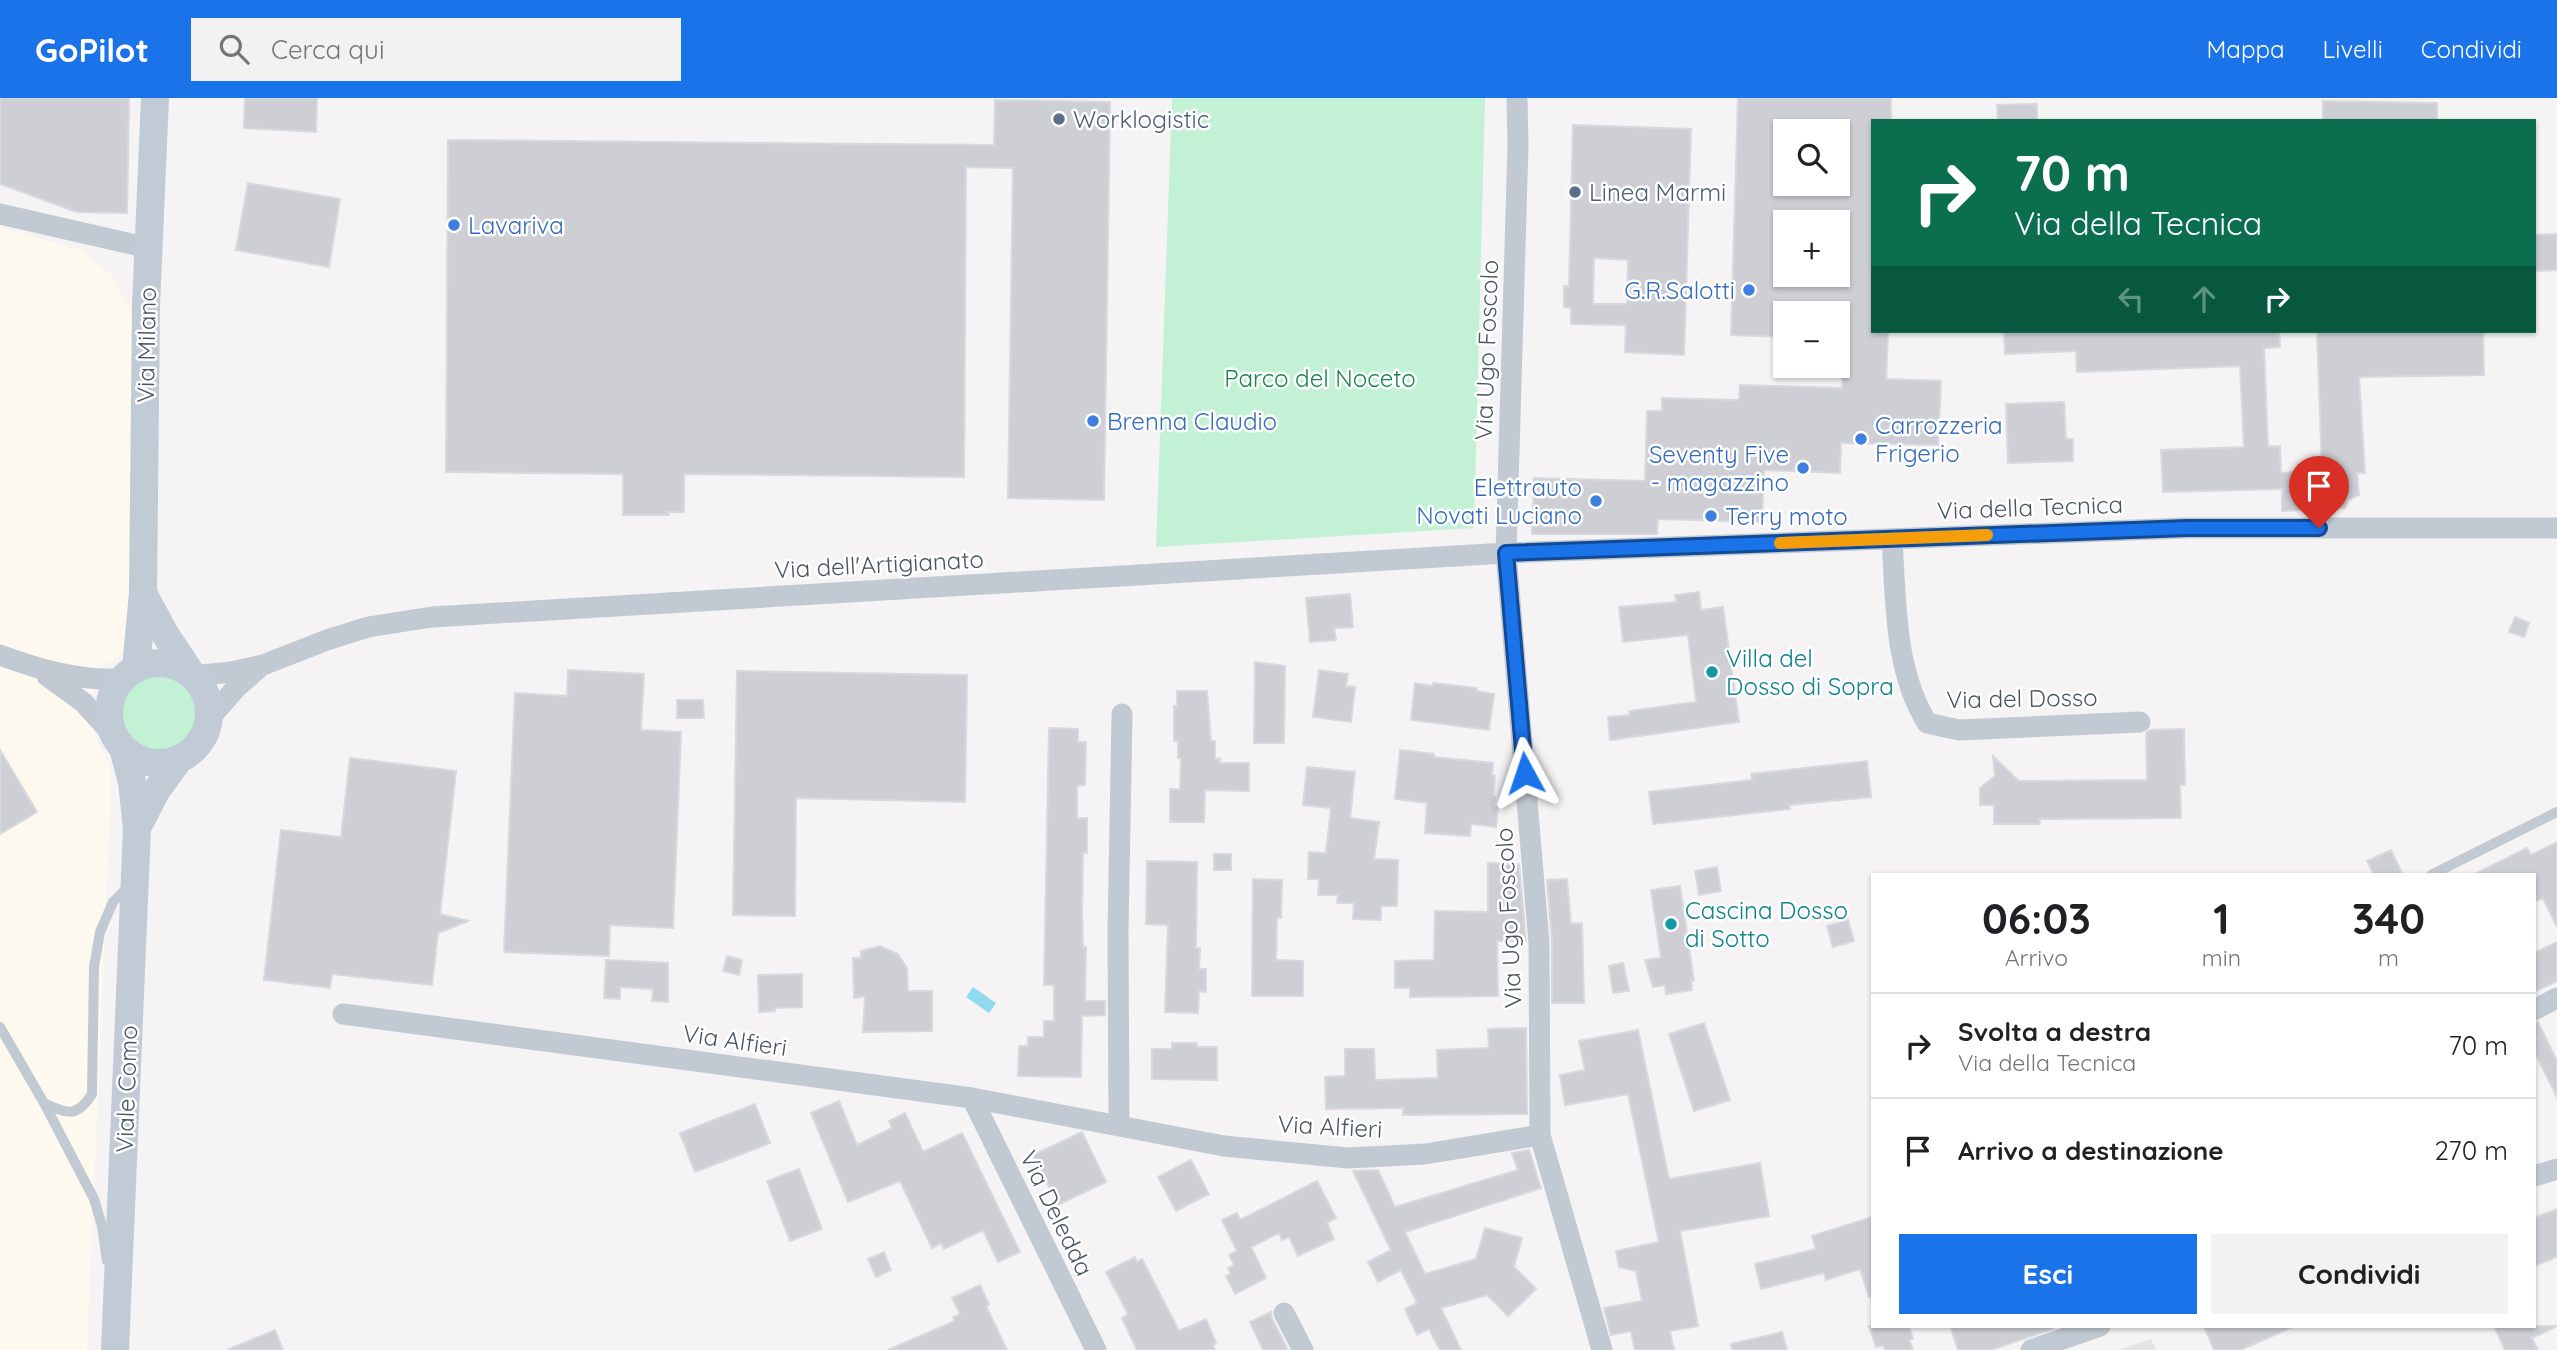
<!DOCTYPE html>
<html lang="it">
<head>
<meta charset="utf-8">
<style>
	:root { --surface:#fff; --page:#f2f2f2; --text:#202124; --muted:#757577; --line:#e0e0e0; --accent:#1a73e8 }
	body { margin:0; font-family:Quicksand,sans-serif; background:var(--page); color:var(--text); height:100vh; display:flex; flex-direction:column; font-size:26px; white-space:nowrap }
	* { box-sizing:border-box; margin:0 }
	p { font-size:23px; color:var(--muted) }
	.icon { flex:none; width:38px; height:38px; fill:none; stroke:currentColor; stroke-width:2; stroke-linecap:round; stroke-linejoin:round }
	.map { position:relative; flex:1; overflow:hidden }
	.sheet { position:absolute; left:1871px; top:775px; width:665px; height:455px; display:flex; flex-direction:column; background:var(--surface); border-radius:0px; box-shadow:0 2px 5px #0004 }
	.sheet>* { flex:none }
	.hud { position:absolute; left:1871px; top:21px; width:665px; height:214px; border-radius:0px; box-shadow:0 2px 5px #0004; background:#0b6e4f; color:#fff; overflow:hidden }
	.buttons { position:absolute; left:1773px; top:21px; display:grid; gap:14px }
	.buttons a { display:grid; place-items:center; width:77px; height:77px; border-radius:0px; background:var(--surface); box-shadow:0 2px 5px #0004; font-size:35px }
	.pin { position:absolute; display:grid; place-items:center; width:60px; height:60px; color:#fff; margin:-72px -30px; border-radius:50% 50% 50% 0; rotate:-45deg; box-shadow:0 0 7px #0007 }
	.pin .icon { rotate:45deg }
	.me { position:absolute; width:77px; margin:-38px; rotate:355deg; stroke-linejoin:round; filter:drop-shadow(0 0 5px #0008) }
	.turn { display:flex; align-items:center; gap:24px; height:147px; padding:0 28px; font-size:32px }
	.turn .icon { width:91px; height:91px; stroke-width:2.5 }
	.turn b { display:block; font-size:49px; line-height:60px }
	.lanes { display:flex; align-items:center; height:66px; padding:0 28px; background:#0003; justify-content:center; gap:35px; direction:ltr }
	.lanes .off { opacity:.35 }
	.eta { display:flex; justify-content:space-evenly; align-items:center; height:119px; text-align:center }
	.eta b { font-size:42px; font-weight:700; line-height:49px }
	.cta { display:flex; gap:14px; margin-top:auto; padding:14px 28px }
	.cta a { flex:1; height:80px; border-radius:0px; background:var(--accent); color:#fff; font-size:28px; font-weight:700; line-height:80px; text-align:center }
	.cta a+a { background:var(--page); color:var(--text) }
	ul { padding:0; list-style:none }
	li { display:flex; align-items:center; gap:21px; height:105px; padding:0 28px; border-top:2px solid var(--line) }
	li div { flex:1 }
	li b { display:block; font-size:26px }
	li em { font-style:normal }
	header { display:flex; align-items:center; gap:42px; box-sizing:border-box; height:98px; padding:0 35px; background:var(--accent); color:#fff }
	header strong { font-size:33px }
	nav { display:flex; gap:38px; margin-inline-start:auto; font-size:24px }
	.search { width:490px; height:63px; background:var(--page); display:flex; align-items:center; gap:18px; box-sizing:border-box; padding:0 24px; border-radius:0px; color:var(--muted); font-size:26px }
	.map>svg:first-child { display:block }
	.commercial { fill:#fdf9ef }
	.education { fill:#e6e4e5 }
	.green { fill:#c3f1d5 }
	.water { fill:#90daee }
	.building { fill:#cdcfd5; stroke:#d7d9de; stroke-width:2; fill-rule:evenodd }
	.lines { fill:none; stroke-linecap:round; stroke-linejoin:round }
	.service { stroke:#c1cad2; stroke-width:10 }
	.minor { stroke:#c1cad2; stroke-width:21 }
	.secondary { stroke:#c1cbd6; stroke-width:28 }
	.route-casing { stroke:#114b97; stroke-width:18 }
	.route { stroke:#1a73e8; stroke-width:12 }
	.slow { stroke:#f59e0b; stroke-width:12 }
	.service-dot { fill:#5c6f8a; stroke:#fff; stroke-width:2.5 }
	.shop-dot { fill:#3f7fe0; stroke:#fff; stroke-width:2.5 }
	.culture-dot { fill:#0f9aa8; stroke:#fff; stroke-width:2.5 }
	.labels { text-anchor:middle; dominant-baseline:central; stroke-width:5; stroke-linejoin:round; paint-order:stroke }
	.service-label { font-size:24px; fill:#4e5e75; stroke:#fff; text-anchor:start }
	.shop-label { font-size:24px; fill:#366cbe; stroke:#fff; text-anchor:start }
	.street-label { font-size:24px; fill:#4a5661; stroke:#fff }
	.park-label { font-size:24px; fill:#17864f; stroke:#fff }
	.culture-label { font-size:24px; fill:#0d838f; stroke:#fff; text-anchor:start }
</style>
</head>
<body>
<header>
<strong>GoPilot</strong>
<div class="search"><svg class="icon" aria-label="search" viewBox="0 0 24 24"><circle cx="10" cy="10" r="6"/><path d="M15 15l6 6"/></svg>Cerca qui</div>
<nav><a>Mappa</a><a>Livelli</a><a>Condividi</a></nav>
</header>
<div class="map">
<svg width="2557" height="1252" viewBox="0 0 2557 1252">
	<rect width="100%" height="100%" fill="#f5f3f3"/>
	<path class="commercial" d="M0,129L83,153L110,175L132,214L131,541L118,560L98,569L88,609L98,645L110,667L111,692L87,1252H0Z"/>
	<path class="education" d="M2151,1241L2156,1252H2118Z"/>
	<path class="green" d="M1172,0H1485L1474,430L1156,449Z
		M118 615a41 41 0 1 1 82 0a41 41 0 1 1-82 0Z"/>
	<path class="water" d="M973,889L996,905L989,915L966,899Z"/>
	<path class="building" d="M0,0H129L127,115L77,114L0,86Z
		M245,0H317L316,34L244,30Z
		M1738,0H1891V23H1872V233H1888L1886,281L1941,283L1938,347L1841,345L1840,375L1764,372L1762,424L1658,421L1657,436H1532L1534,380L1645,383L1647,313H1662V300L1739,302L1740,287L1842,290L1844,241H1838V215H1785V239L1731,237ZM1785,33H1838V86H1785ZM1785,124H1838V177H1785Z
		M995,2L1110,4L1104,402L1008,400L1013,70L966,69L964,379L684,376V414H668L669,417H623V376L446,374L448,42L994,47Z
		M2323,3L2437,5V23H2323Z
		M2037,6V23H1998L1997,7Z
		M1573,27L1691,31L1684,257L1625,254L1626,227L1571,226V210L1564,209V188H1569ZM1594,160L1628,162L1627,206H1593Z
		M248,85L340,101L329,169L236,152Z
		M2557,136V172L2534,173V137Z
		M2004,233H2279L2280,249L2264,250L2268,349L2280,348L2281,375L2322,372L2317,233H2483L2484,277L2359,279L2365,375H2357L2359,397L2348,402L2345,410L2282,413V391L2163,394L2161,352L2244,349L2240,268L2077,274L2076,253L2005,256Z
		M2064,304L2066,341H2073V363L2008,365L2006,306Z
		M1699,494L1701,512L1723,509L1739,624L1610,642L1608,619L1629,617V613L1696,604L1688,537L1623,544L1619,509L1677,504L1675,497Z
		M1350,496L1353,529L1334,530L1336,542L1310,544L1306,500Z
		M2515,519L2529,525L2524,539L2509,534Z
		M1255,564L1285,568L1284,645H1254Z
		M568,572L644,576L641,632L681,634L673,830L610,827L609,858L504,854L515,595L567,598Z
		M1319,572L1348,576L1346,588L1355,589L1351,624L1313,619Z
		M737,573L967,577L965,704L796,700L795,818L733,817Z
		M1415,585L1432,588L1433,585L1477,590L1476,593L1494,596L1489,632L1411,622Z
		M1177,593H1207L1211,643H1215V661L1220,660V665H1249V693L1205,692L1204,724H1170V691H1180L1181,660H1178V643H1174V608H1177Z
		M677,602H703L704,620H677Z
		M1049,630L1078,631V644H1086L1085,687L1077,688V720H1087V755H1083L1082,813L1083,849H1086L1085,903H1105V917L1082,918L1081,979L1018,978L1019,948H1028V939H1044V923H1054V887H1044Z
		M2184,631L2185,687H2180L2181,720L2039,721L2040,726H1994V707H1980V690L1995,678L1993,658L2019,683L2147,682L2146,635L2150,632Z
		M0,652L37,714L0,736Z
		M1400,652L1434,656V659L1493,665L1492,677L1495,678L1493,699H1495L1494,708H1498L1496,729L1471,726L1470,738L1425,735L1427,705L1395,701Z
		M350,660L456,673L440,816L468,823L438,835L432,887L332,876L330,890L264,882L281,732L341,739Z
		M1867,663L1871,699L1789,707L1790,711L1653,726L1649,694L1752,682L1751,676Z
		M1307,669L1355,674L1350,720L1379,724L1374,761L1398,762L1397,808H1381V822L1353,821L1354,805H1337L1338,797H1318L1319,781H1308L1309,754L1326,755L1331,710L1303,707Z
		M2557,744V829L2543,800L2534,804V777H2473L2527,750L2531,757Z
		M2391,752L2403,777H2374L2367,763Z
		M1214,756H1231V772H1214Z
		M1147,763L1197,764L1196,850H1200L1199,871H1206V894L1199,893L1198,915L1165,914L1168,827L1146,826Z
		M1488,765L1519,766L1526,843H1497L1498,898L1410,899V890H1395V863L1434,862L1435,813L1488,814Z
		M1717,769L1721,793L1699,797L1695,773Z
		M1253,781L1282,782L1281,820H1277L1276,862L1303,863V898H1252Z
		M1567,781L1571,826L1582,825L1584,905H1552V844L1547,782Z
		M1680,788L1694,883H1691L1692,892L1666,896L1665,887L1653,889L1645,862L1661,860L1651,792Z
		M1848,822L1854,843L1833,849L1827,828Z
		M2557,844V883L2534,894V855Z
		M880,848L898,856L907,870L908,893H932V933L863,934L865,898L854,900L853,860H861V853Z
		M727,858L742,862L739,877L723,873Z
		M606,862L668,865V904L652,903L653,891L620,889V901L604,900Z
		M1623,865L1629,893L1613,895L1609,868Z
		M802,876V909L775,910V913L759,914L758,877Z
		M2538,924L2557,963V999L2534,953V925Z
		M1704,925L1730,1002L1694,1013L1669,936Z
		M1526,930L1527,1016L1403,1017V1010L1326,1011L1325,979L1345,978V951H1374L1375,982L1438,980L1437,952L1489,950L1488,931Z
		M1638,932L1669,1081L1760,1065L1769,1118L1680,1133L1698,1228L1670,1233L1674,1252H1635L1631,1233L1611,1237L1604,1210L1642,1203L1636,1173L1619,1169L1616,1153L1659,1144L1628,996L1565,1007L1560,977L1585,972L1579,943Z
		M1172,945H1197V949H1217V982L1152,981V951H1172Z
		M839,1003L857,1047L892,1030L889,1023L905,1015L923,1054L962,1035L1020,1154L998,1164L983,1132L944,1151L941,1145L932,1150L900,1083L848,1104L811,1015Z
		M755,1006L770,1045L695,1074L680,1035Z
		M1082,1034L1106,1084L1058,1107L1033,1057Z
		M1529,1052L1541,1090L1405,1134L1425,1176L1476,1161L1485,1130L1522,1140L1514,1169L1536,1191L1508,1218L1487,1197L1441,1210L1461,1252H1440L1429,1231L1417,1237L1405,1211L1417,1205L1401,1172L1378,1184L1368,1164L1391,1152L1353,1073L1378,1072L1395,1109L1518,1072L1512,1055Z
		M1191,1062L1209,1096L1176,1113L1158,1079Z
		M799,1071L822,1131L790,1143L767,1083Z
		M1317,1083L1336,1120L1327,1125L1334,1141L1298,1158L1289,1139L1282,1142L1279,1135L1251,1149L1266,1180L1235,1196L1226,1178L1231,1176L1228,1170L1234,1167L1229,1157L1237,1153L1222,1122L1237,1115L1240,1122Z
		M2557,1111V1159L2534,1168V1120Z
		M1872,1119V1199H1869L1860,1171L1826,1182L1824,1175L1761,1191L1755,1166L1816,1151L1812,1138Z
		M884,1154L891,1172L876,1179L868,1161Z
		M1135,1159L1137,1164L1142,1161L1179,1233L1206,1221L1216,1245L1213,1247L1215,1252H1137L1122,1220L1128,1216L1106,1174Z
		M980,1187L989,1207L986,1208L1007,1252H888L955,1223L953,1219L960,1216L952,1200Z
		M1271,1214L1272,1221L1288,1252H1263L1250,1224Z
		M1869,1228H1909L1913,1241L1909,1242L1913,1252H1885L1883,1247L1876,1249Z
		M1950,1228H2052V1231L1991,1252H1958Z
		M2204,1228H2295L2240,1252H2214Z
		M2494,1228H2557L2532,1240L2538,1252H2505Z
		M275,1232L283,1252H227Z
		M1782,1234L1787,1252H1732L1731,1246Z"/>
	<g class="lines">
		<path class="service" d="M2431,777L2557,714
			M0,929L44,1005L94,1101L102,1128L107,1163
			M44,1005C67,1016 77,1020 92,996L94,869L100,834L113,804L130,787"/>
		<path class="minor" d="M1517,0L1518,47L1506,455L1539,845L1540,1037L1602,1252
			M0,116L149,150
			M1892,441C1896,503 1894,571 1927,625L1959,632L2140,624
			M0,557C41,572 78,583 122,581
			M47,578L83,604L113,637
			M193,578L231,574L263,567L327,542L368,529L432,519L1506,455L2187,430H2557
			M209,621L235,591L261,568
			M2534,912L2557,900
			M343,916L972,1000L1224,1048L1348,1060L1425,1056L1540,1037
			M972,1000L1096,1252
			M1119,1028L1118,833L1122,616
			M2534,1078L2557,1071
			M1284,1215L1303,1252
			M2031,1252L2100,1228"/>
		<path class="secondary" d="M143,495L165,536L193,578
			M109 615a50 50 0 1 1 100 0a50 50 0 1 1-100 0Z
			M136,570L143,495L146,208L155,0
			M137,730L156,693L180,660
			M115,1252L137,730L132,684L123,650"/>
	</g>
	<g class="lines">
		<g class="route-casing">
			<path id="route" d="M1525,675L1506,455L2187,430H2319"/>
		</g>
		<use href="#route" class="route"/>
		<path class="slow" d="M1780,445L1987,437"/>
	</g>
	<g class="service-dot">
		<circle cx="1059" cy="21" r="7"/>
		<circle cx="1575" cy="94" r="7"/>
	</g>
	<g class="shop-dot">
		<circle cx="454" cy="127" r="7"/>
		<circle cx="1749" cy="192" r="7"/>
		<circle cx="1093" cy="323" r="7"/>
		<circle cx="1861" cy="341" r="7"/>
		<circle cx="1803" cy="370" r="7"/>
		<circle cx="1596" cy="403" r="7"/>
		<circle cx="1711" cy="418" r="7"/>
	</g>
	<g class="culture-dot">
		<circle cx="1712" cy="574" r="7"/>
		<circle cx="1671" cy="826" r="7"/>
	</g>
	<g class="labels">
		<g class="service-label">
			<text x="1073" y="21">Worklogistic</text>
			<text x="1589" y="94">Linea Marmi</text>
		</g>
		<g class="shop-label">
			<text x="468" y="127">Lavariva</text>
			<text x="1735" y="192" text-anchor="end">G.R.Salotti</text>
			<text x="1107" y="323">Brenna Claudio</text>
			<text x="1875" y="327">Carrozzeria<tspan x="1875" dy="28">Frigerio</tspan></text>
			<text x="1789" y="356" text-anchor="end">Seventy Five<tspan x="1789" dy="28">- magazzino</tspan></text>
			<text x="1582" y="389" text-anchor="end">Elettrauto<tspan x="1582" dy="28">Novati Luciano</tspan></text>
			<text x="1725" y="418">Terry moto</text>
		</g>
		<g class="street-label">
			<text transform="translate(146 247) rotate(-89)">Via Milano</text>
			<text transform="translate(1486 252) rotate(-88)">Via Ugo Foscolo</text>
			<text transform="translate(2030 409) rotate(-2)">Via della Tecnica</text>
			<text transform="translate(879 466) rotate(-3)">Via dell'Artigianato</text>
			<text transform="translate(2022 600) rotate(-1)">Via del Dosso</text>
			<text transform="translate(1508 820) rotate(-93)">Via Ugo Foscolo</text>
			<text transform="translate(735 942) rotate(8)">Via Alfieri</text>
			<text transform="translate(126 991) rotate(-88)">Viale Como</text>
			<text transform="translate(1330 1028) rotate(3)">Via Alfieri</text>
			<text transform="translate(1057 1115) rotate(64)">Via Deledda</text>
		</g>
		<g class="park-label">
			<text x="1320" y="280">Parco del Noceto</text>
		</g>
		<g class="culture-label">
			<text x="1726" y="560">Villa del<tspan x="1726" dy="28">Dosso di Sopra</tspan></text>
			<text x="1685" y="812">Cascina Dosso<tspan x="1685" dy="28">di Sotto</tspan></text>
		</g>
	</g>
</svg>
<div class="buttons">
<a><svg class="icon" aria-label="search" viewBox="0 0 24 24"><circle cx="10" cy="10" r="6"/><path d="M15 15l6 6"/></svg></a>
<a>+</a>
<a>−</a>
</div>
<div class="pin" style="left:2319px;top:430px;background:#d93025"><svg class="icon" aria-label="arrive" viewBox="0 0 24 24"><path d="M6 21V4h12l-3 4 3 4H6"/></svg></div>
<svg class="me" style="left:1525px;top:675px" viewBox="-20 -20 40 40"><path d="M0-17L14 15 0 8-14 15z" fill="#1a73e8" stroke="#fff" stroke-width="4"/></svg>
<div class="hud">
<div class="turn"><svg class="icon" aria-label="right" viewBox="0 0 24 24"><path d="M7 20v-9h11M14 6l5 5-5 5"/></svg><div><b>70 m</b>Via della Tecnica</div></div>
<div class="lanes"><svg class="icon off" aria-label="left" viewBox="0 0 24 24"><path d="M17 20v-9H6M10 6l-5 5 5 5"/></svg><svg class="icon off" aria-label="ahead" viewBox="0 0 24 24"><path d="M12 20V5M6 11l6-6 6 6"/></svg><svg class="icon" aria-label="right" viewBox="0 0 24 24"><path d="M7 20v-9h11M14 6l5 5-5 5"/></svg></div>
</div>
<section class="sheet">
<div class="eta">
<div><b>06:03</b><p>Arrivo</p></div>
<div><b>1</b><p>min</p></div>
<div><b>340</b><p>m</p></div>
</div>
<ul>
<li><svg class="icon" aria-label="right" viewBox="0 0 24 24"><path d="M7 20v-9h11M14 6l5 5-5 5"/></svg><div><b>Svolta a destra</b><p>Via della Tecnica</p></div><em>70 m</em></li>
<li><svg class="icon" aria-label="arrive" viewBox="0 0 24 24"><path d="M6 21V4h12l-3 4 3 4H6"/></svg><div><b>Arrivo a destinazione</b></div><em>270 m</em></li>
</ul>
<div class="cta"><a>Esci</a><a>Condividi</a></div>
</section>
</div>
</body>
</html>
